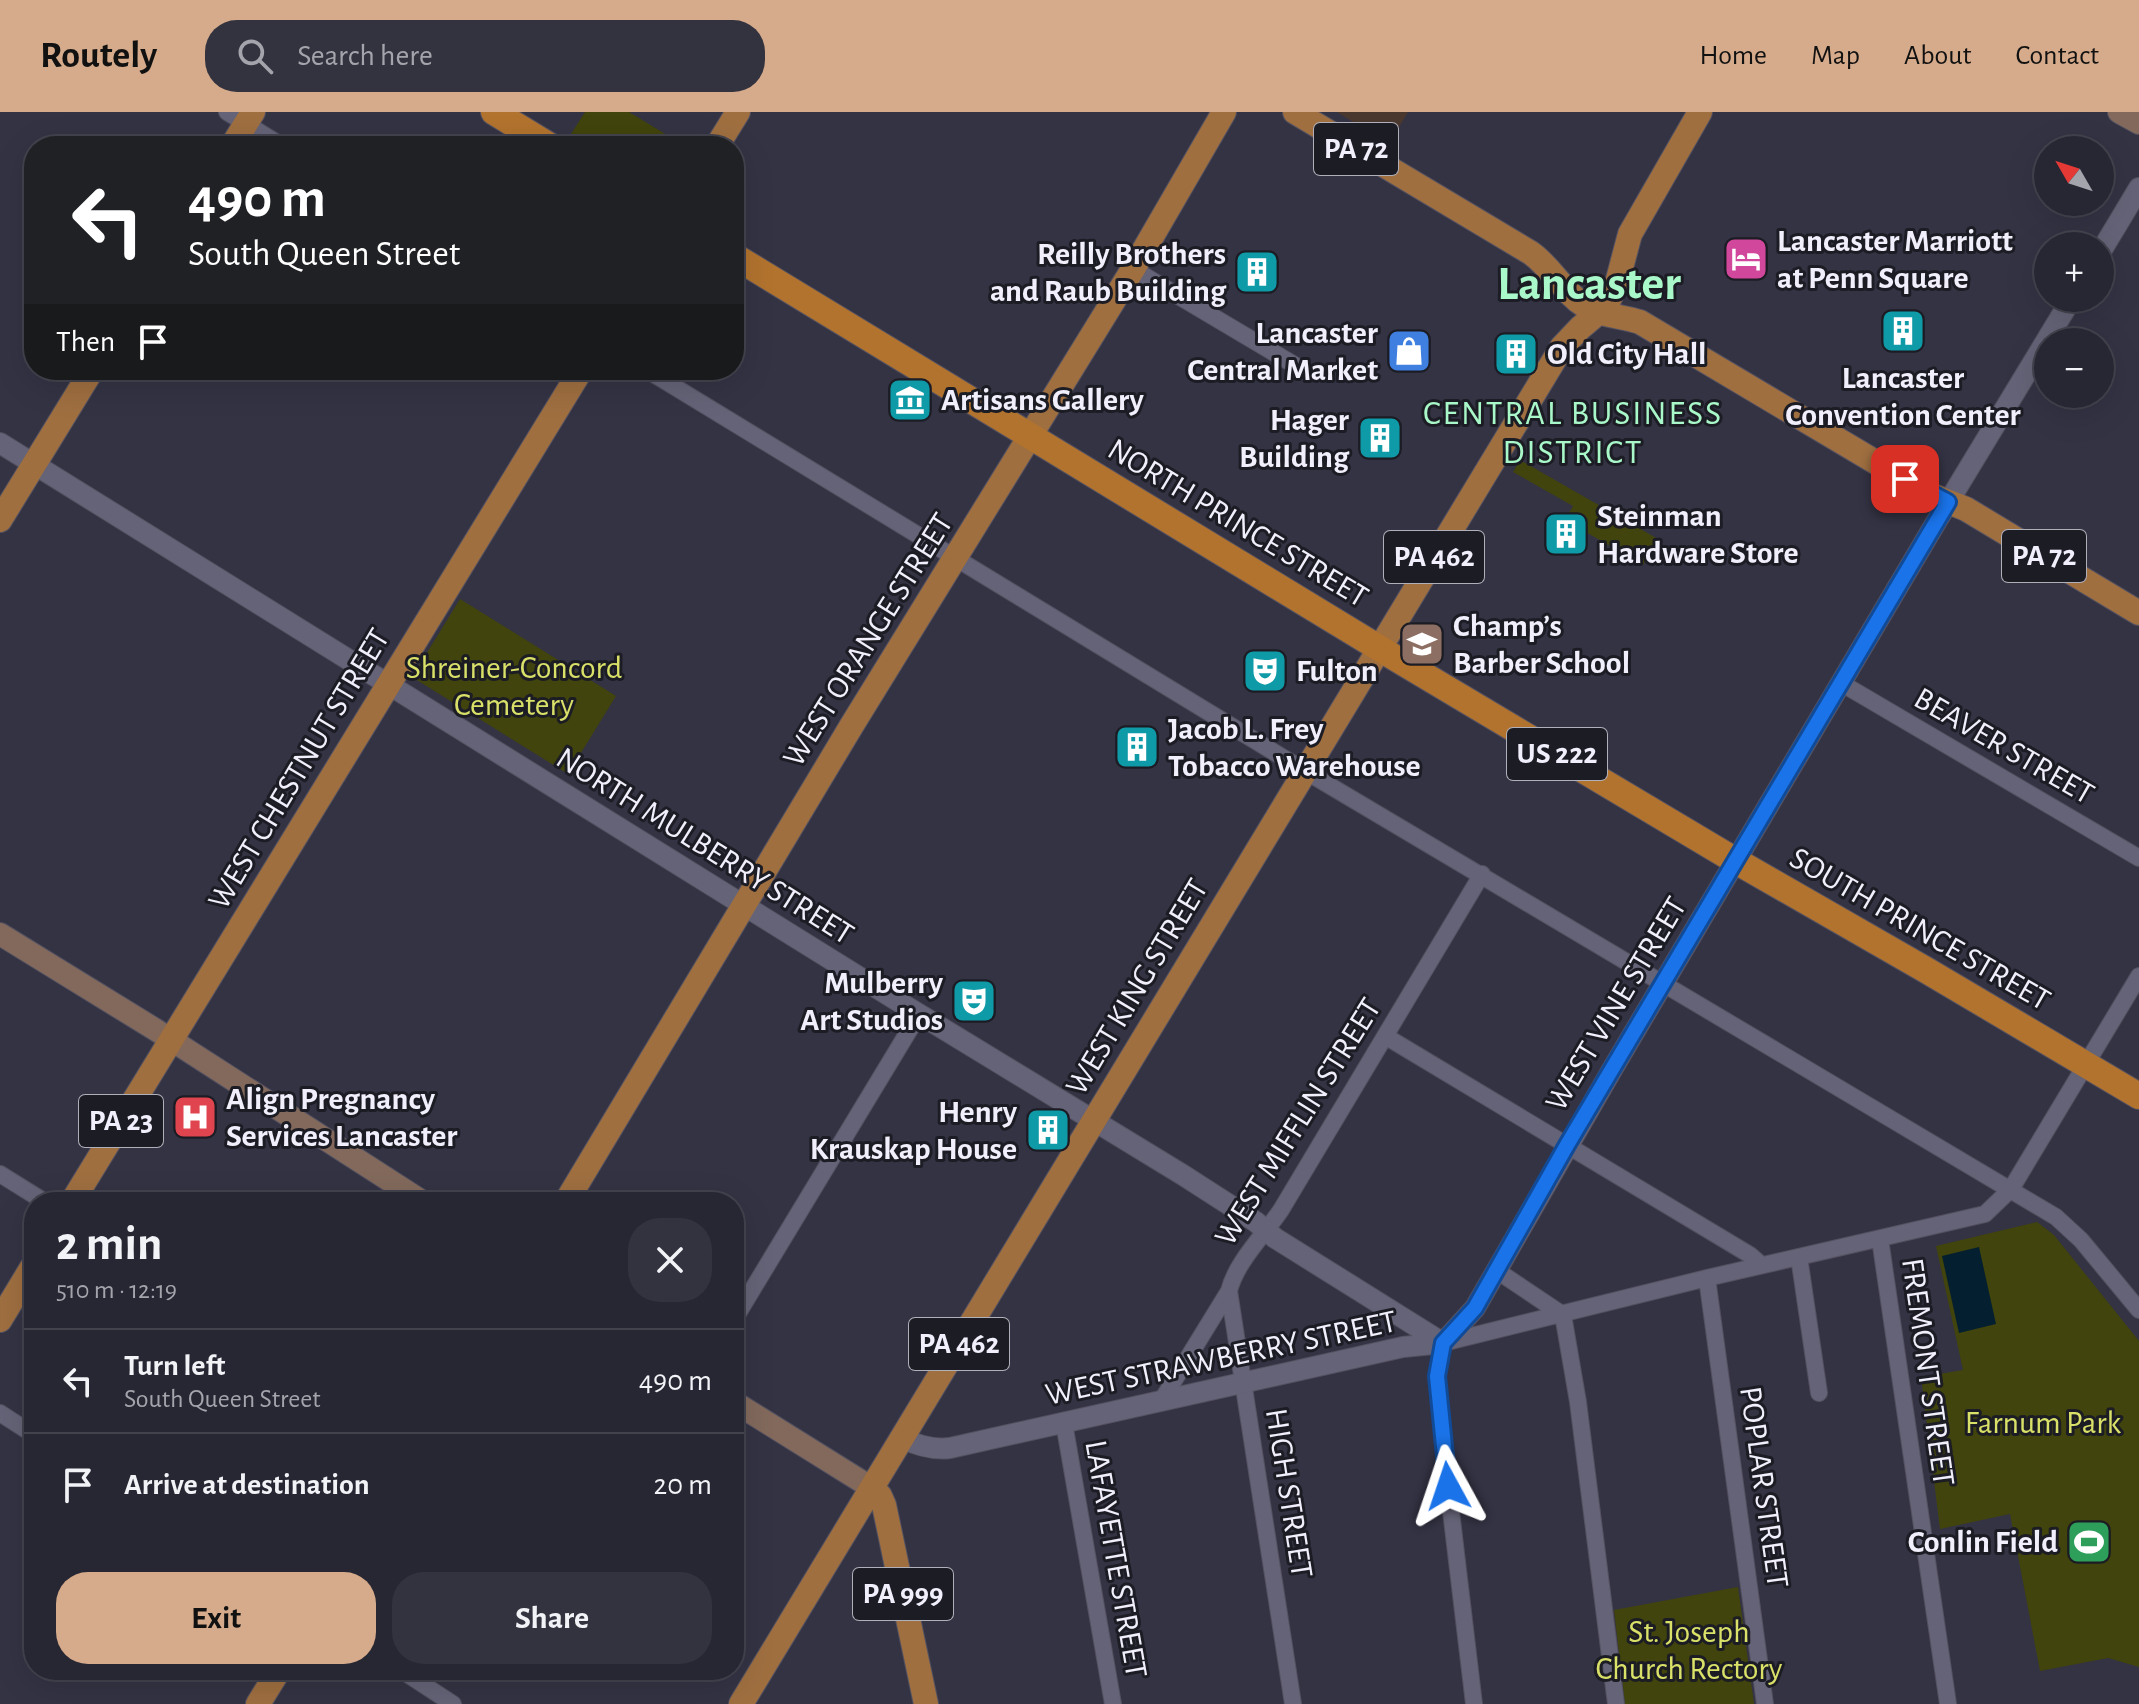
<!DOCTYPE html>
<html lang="en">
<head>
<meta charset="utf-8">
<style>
	:root { --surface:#272633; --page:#33323f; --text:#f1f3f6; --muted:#a4a5ac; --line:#43434e; --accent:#d6ab8b }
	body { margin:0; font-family:"Alegreya Sans",sans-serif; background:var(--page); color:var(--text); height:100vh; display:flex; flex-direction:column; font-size:30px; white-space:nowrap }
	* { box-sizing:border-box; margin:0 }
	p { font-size:26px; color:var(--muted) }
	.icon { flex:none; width:44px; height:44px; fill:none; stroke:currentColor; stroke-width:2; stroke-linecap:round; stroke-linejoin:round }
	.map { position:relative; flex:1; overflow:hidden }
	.details { position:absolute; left:24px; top:1080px; width:720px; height:488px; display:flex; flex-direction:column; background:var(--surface); border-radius:32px; box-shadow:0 8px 32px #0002,0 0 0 2px var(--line) }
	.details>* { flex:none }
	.hud { position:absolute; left:24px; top:24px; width:720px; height:244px; border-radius:32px; box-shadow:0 8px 32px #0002,0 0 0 2px var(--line); background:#202124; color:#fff; overflow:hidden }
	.needle { width:52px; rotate:309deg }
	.buttons { position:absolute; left:2034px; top:24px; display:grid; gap:16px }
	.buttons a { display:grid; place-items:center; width:80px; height:80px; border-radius:50%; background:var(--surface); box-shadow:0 8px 32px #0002,0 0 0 2px var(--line); font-size:40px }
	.pin { position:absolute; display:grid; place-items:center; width:68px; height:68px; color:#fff; margin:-34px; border-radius:16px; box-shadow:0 4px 12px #0006 }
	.me { position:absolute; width:88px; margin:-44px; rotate:355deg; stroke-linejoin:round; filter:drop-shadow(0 0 6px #0008) }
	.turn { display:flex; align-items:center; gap:28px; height:168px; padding:0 32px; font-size:36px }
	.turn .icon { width:104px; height:104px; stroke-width:2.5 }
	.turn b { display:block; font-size:56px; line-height:68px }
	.then { display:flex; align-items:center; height:76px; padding:0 32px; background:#0003; gap:16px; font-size:30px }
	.round { display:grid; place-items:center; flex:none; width:84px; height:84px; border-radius:32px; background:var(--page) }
	.summary { display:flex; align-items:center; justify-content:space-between; height:136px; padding:0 32px }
	h1 { font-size:48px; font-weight:600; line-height:60px }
	.button { display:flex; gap:16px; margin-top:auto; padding:16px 32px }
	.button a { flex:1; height:92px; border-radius:32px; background:var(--accent); color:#111; font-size:32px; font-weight:600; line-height:92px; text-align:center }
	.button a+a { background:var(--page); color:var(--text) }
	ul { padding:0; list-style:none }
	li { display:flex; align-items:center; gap:24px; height:104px; padding:0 32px; border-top:2px solid var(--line) }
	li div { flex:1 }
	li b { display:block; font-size:30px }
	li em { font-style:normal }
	header { display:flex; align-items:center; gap:48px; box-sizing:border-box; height:112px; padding:0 40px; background:var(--accent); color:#111 }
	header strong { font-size:38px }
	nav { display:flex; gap:44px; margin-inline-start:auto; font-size:28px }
	.search { width:560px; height:72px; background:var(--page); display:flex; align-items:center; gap:20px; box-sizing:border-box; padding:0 28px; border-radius:32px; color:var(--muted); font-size:30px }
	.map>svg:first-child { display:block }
	.commercial { fill:#4a382f }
	.built { fill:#3b3951 }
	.green { fill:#41440c }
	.water { fill:#041f30 }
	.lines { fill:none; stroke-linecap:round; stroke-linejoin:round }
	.minor-casing { stroke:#535160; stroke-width:18 }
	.tertiary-casing { stroke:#535160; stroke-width:22 }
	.secondary-casing { stroke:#535160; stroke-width:24 }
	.primary-casing { stroke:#535160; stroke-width:26 }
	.trunk-casing { stroke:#535160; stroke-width:28 }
	.minor { stroke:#656377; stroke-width:16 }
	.tertiary { stroke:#656377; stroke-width:20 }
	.secondary { stroke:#82695c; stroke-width:22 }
	.primary { stroke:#9f6f40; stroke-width:24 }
	.trunk { stroke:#b2732e; stroke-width:26 }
	.route-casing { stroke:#114b97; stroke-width:20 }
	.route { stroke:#1a73e8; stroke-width:14 }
	.labels { text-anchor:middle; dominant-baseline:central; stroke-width:6; stroke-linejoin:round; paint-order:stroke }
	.shield { fill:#1c1c24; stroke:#b0b0ba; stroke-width:2 }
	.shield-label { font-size:30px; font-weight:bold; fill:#f0effb }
	.poi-label { font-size:32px; font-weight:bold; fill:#f0effb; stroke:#1c1c24; text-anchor:start }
	.street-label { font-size:32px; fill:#f0effb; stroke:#1c1c24 }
	.park-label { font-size:32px; fill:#dae169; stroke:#1c1c24 }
	.neighbourhood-label { font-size:34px; letter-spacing:2px; fill:#a9f8c9; stroke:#1c1c24 }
	.town-label { font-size:48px; font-weight:bold; fill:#a9f8c9; stroke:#1c1c24 }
</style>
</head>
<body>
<header>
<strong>Routely</strong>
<div class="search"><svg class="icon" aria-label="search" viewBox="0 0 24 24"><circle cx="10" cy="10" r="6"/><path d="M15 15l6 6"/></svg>Search here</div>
<nav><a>Home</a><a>Map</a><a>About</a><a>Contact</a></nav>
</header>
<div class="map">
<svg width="2139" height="1592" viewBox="0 0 2139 1592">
	<rect width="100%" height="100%" fill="#343344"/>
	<path class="commercial" d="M1337,0H1408L1389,32Z"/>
	<path class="built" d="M1419,517L1436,527L1425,546L1408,537Z"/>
	<path class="green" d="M585,0H629L685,34H591L571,22Z
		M1520,348L1658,427L1643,453L1565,408L1573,394L1513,360Z
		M460,487L616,584L568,662L412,565Z
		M2037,1110L2054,1123L2139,1229V1555L2108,1546L2040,1559L2010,1402L1940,1417L1921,1265L1963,1258L1936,1134Z
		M1738,1475L1754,1592H1625L1614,1498Z"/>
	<path class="water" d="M1979,1135L1996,1212L1959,1221L1942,1144Z"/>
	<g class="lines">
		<g class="minor-casing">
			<path id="minor" d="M227,0L282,34
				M1133,157L1308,261
				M647,258L1305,659L2056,1105L2081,1128L2139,1198
				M1841,571L2139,746
				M1385,924L1750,1143L1758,1150V1154
				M0,1062L45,1090
				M1880,1127L1948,1592
				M1799,1145L1819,1281
				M1496,1158L1563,1203L1578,1290L1616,1592
				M1707,1166L1765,1592
				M1229,1179L1293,1592
				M734,1208L919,902
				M1162,1288L1229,1179C1236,1150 1264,1123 1281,1098L1482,762
				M0,1301L34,1323
				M1064,1311L1113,1592
				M401,1558L453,1592
				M1474,1592L1448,1374L1437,1264L1443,1231L1707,1166L1985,1102L2011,1077L2139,864"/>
		</g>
		<g class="tertiary-casing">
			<path id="tertiary" d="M2100,141L2139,76
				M0,331L909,896L1183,1063L1256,1110L1275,1126L1443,1231
				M1443,1231L1475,1196L1613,956L1938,407L2072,186
				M902,1326C918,1334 933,1338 950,1336L1403,1235L1443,1231"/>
		</g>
		<g class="secondary-casing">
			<path id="secondary" d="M2119,0L2139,11
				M0,822L156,918L423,1090
				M734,1290L872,1376"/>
		</g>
		<g class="primary-casing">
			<path id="primary" d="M1295,0L1531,141C1552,156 1563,180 1585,194C1602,204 1622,204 1640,210L1931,383L1966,397L2139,501
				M232,34L253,0
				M717,34L738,0
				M0,408L92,258
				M72,1090L581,258
				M566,1090L852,613L1133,157L1224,0
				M0,1208L34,1152
				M872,1376L880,1384L884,1393L926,1592
				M258,1592L279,1558
				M741,1592L1562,235L1580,216L1599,200L1609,188L1617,171L1630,122L1700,0"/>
		</g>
		<g class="trunk-casing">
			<path id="trunk" d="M494,0L550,34
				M734,144L1397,547L1736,749L1926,858L2139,984"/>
		</g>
		<use href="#minor" class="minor"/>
		<use href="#tertiary" class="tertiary"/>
		<use href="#secondary" class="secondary"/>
		<use href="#primary" class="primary"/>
		<use href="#trunk" class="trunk"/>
	</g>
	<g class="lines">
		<g class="route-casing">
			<path id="route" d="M1448,1374L1437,1264L1443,1231L1475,1196L1567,1033L1948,390L1905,367"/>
		</g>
		<use href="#route" class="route"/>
	</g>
	<defs>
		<g id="hotel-square" transform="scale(2.3)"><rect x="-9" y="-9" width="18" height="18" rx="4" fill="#d1479c" stroke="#1c1c24"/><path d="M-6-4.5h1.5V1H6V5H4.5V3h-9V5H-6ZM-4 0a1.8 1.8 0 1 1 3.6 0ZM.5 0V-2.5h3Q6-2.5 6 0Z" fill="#fff"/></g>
		<g id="building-square" transform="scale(2.3)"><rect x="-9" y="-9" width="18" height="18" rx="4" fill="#0f9aa8" stroke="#1c1c24"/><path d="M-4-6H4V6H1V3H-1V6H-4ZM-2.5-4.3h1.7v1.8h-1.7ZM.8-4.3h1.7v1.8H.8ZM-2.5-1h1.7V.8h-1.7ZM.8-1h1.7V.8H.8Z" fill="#fff"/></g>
		<g id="shop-square" transform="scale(2.3)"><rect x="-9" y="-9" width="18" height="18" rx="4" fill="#3f7fe0" stroke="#1c1c24"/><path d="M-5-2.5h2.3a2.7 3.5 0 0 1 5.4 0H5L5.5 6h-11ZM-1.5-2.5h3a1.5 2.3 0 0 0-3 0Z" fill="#fff"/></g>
		<g id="museum-square" transform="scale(2.3)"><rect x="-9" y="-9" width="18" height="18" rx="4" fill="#0f9aa8" stroke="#1c1c24"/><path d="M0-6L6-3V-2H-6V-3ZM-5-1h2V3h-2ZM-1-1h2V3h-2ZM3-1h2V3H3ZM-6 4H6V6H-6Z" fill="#fff"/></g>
		<g id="school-square" transform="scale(2.3)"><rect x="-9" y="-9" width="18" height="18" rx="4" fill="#8d6e63" stroke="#1c1c24"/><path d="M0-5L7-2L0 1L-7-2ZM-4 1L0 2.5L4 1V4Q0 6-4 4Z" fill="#fff"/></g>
		<g id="theatre-square" transform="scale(2.3)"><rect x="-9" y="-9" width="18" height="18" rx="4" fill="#0f9aa8" stroke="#1c1c24"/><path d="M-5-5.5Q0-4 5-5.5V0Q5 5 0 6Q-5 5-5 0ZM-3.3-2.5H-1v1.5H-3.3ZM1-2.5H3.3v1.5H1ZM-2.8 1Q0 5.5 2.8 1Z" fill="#fff"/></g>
		<g id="hospital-square" transform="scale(2.3)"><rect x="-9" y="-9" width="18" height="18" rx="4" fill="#e0444e" stroke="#1c1c24"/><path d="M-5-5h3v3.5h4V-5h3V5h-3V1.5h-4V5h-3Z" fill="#fff"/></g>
		<g id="stadium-square" transform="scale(2.3)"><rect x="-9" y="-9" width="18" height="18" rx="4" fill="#2e9e5b" stroke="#1c1c24"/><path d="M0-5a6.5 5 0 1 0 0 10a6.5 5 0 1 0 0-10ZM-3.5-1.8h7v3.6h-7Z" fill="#fff"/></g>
	</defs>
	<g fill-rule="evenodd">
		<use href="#hotel-square" x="1746" y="147"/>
		<use href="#building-square" x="1257" y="160"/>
		<use href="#building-square" x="1903" y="219"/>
		<use href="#shop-square" x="1409" y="239"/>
		<use href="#building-square" x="1516" y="242"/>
		<use href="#museum-square" x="910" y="288"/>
		<use href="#building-square" x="1380" y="326"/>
		<use href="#building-square" x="1566" y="422"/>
		<use href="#school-square" x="1422" y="532"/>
		<use href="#theatre-square" x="1265" y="559"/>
		<use href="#building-square" x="1137" y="635"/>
		<use href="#theatre-square" x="974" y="889"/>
		<use href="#hospital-square" x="195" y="1005"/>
		<use href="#building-square" x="1048" y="1018"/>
		<use href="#stadium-square" x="2089" y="1430"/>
	</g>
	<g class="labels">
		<g class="shield">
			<rect x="1314" y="11" width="84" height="52" rx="6"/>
			<rect x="2002" y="418" width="84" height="52" rx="6"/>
			<rect x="1384" y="419" width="100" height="52" rx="6"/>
			<rect x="1507" y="616" width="100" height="52" rx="6"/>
			<rect x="79" y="983" width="84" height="52" rx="6"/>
			<rect x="909" y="1206" width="100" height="52" rx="6"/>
			<rect x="853" y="1456" width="100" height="52" rx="6"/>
		</g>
		<g class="shield-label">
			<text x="1356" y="37">PA 72</text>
			<text x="2044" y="444">PA 72</text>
			<text x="1434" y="445">PA 462</text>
			<text x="1557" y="642">US 222</text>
			<text x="121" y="1009">PA 23</text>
			<text x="959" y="1232">PA 462</text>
			<text x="903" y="1482">PA 999</text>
		</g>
		<g class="poi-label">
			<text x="1777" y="129">Lancaster Marriott<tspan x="1777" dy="37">at Penn Square</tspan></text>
			<text x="1226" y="142" text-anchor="end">Reilly Brothers<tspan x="1226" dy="37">and Raub Building</tspan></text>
			<text x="1378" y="221" text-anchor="end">Lancaster<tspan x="1378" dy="37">Central Market</tspan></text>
			<text x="1547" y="242">Old City Hall</text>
			<text x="1903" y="266" text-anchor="middle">Lancaster<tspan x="1903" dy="37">Convention Center</tspan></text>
			<text x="941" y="288">Artisans Gallery</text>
			<text x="1349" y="308" text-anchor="end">Hager<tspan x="1349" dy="37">Building</tspan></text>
			<text x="1597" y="404">Steinman<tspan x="1597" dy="37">Hardware Store</tspan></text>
			<text x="1453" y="514">Champ’s<tspan x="1453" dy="37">Barber School</tspan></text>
			<text x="1296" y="559">Fulton</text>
			<text x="1168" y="617">Jacob L. Frey<tspan x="1168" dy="37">Tobacco Warehouse</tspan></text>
			<text x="943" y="871" text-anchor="end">Mulberry<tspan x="943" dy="37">Art Studios</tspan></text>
			<text x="226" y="987">Align Pregnancy<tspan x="226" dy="37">Services Lancaster</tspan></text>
			<text x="1017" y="1000" text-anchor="end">Henry<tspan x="1017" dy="37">Krauskap House</tspan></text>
			<text x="2058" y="1430" text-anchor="end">Conlin Field</text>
		</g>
		<g class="street-label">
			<text transform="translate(1238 411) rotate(31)">NORTH PRINCE STREET</text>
			<text transform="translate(868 528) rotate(-58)">WEST ORANGE STREET</text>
			<text transform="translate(2004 634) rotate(30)">BEAVER STREET</text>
			<text transform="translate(299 657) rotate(-59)">WEST CHESTNUT STREET</text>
			<text transform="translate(705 734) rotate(32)">NORTH MULBERRY STREET</text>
			<text transform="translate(1920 817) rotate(30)">SOUTH PRINCE STREET</text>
			<text transform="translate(1137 875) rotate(-59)">WEST KING STREET</text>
			<text transform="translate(1616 892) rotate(-59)">WEST VINE STREET</text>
			<text transform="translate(1298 1010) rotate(-58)">WEST MIFFLIN STREET</text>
			<text transform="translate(1221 1246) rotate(-12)">WEST STRAWBERRY STREET</text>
			<text transform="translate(1928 1260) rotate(82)">FREMONT STREET</text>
			<text transform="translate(1764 1375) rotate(82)">POPLAR STREET</text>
			<text transform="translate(1289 1381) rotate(81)">HIGH STREET</text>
			<text transform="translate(1116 1447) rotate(80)">LAFAYETTE STREET</text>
		</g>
		<g class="park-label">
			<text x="514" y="556">Shreiner-Concord<tspan x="514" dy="37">Cemetery</tspan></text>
			<text x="2043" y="1311">Farnum Park</text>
			<text x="1689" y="1520">St. Joseph<tspan x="1689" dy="37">Church Rectory</tspan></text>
		</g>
		<g class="neighbourhood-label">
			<text x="1573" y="302">CENTRAL BUSINESS<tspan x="1573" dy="39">DISTRICT</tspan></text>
		</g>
		<g class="town-label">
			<text x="1589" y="173">Lancaster</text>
		</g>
	</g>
</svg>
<div class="buttons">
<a><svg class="needle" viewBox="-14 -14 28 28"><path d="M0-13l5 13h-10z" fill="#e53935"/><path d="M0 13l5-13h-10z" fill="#a4a5ac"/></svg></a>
<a>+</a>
<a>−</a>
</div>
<div class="pin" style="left:1905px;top:367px;background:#d93025"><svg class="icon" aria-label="arrive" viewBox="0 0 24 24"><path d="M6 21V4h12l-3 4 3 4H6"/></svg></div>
<svg class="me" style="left:1448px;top:1374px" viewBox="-20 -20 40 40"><path d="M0-17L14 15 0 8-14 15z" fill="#1a73e8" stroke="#fff" stroke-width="4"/></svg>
<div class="hud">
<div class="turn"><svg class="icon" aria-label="left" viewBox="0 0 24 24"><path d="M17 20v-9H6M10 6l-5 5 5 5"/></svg><div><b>490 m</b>South Queen Street</div></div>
<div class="then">Then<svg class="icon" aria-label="arrive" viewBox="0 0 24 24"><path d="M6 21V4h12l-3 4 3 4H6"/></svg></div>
</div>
<section class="details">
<div class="summary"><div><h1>2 min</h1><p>510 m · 12:19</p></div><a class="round"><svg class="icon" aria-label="close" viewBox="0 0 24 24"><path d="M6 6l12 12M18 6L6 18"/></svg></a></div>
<ul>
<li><svg class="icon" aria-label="left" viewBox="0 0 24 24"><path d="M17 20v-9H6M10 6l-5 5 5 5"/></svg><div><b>Turn left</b><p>South Queen Street</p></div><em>490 m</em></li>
<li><svg class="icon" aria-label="arrive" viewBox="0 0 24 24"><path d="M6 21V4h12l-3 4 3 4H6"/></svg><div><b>Arrive at destination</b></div><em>20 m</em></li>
</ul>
<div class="button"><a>Exit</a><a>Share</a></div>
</section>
</div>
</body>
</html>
